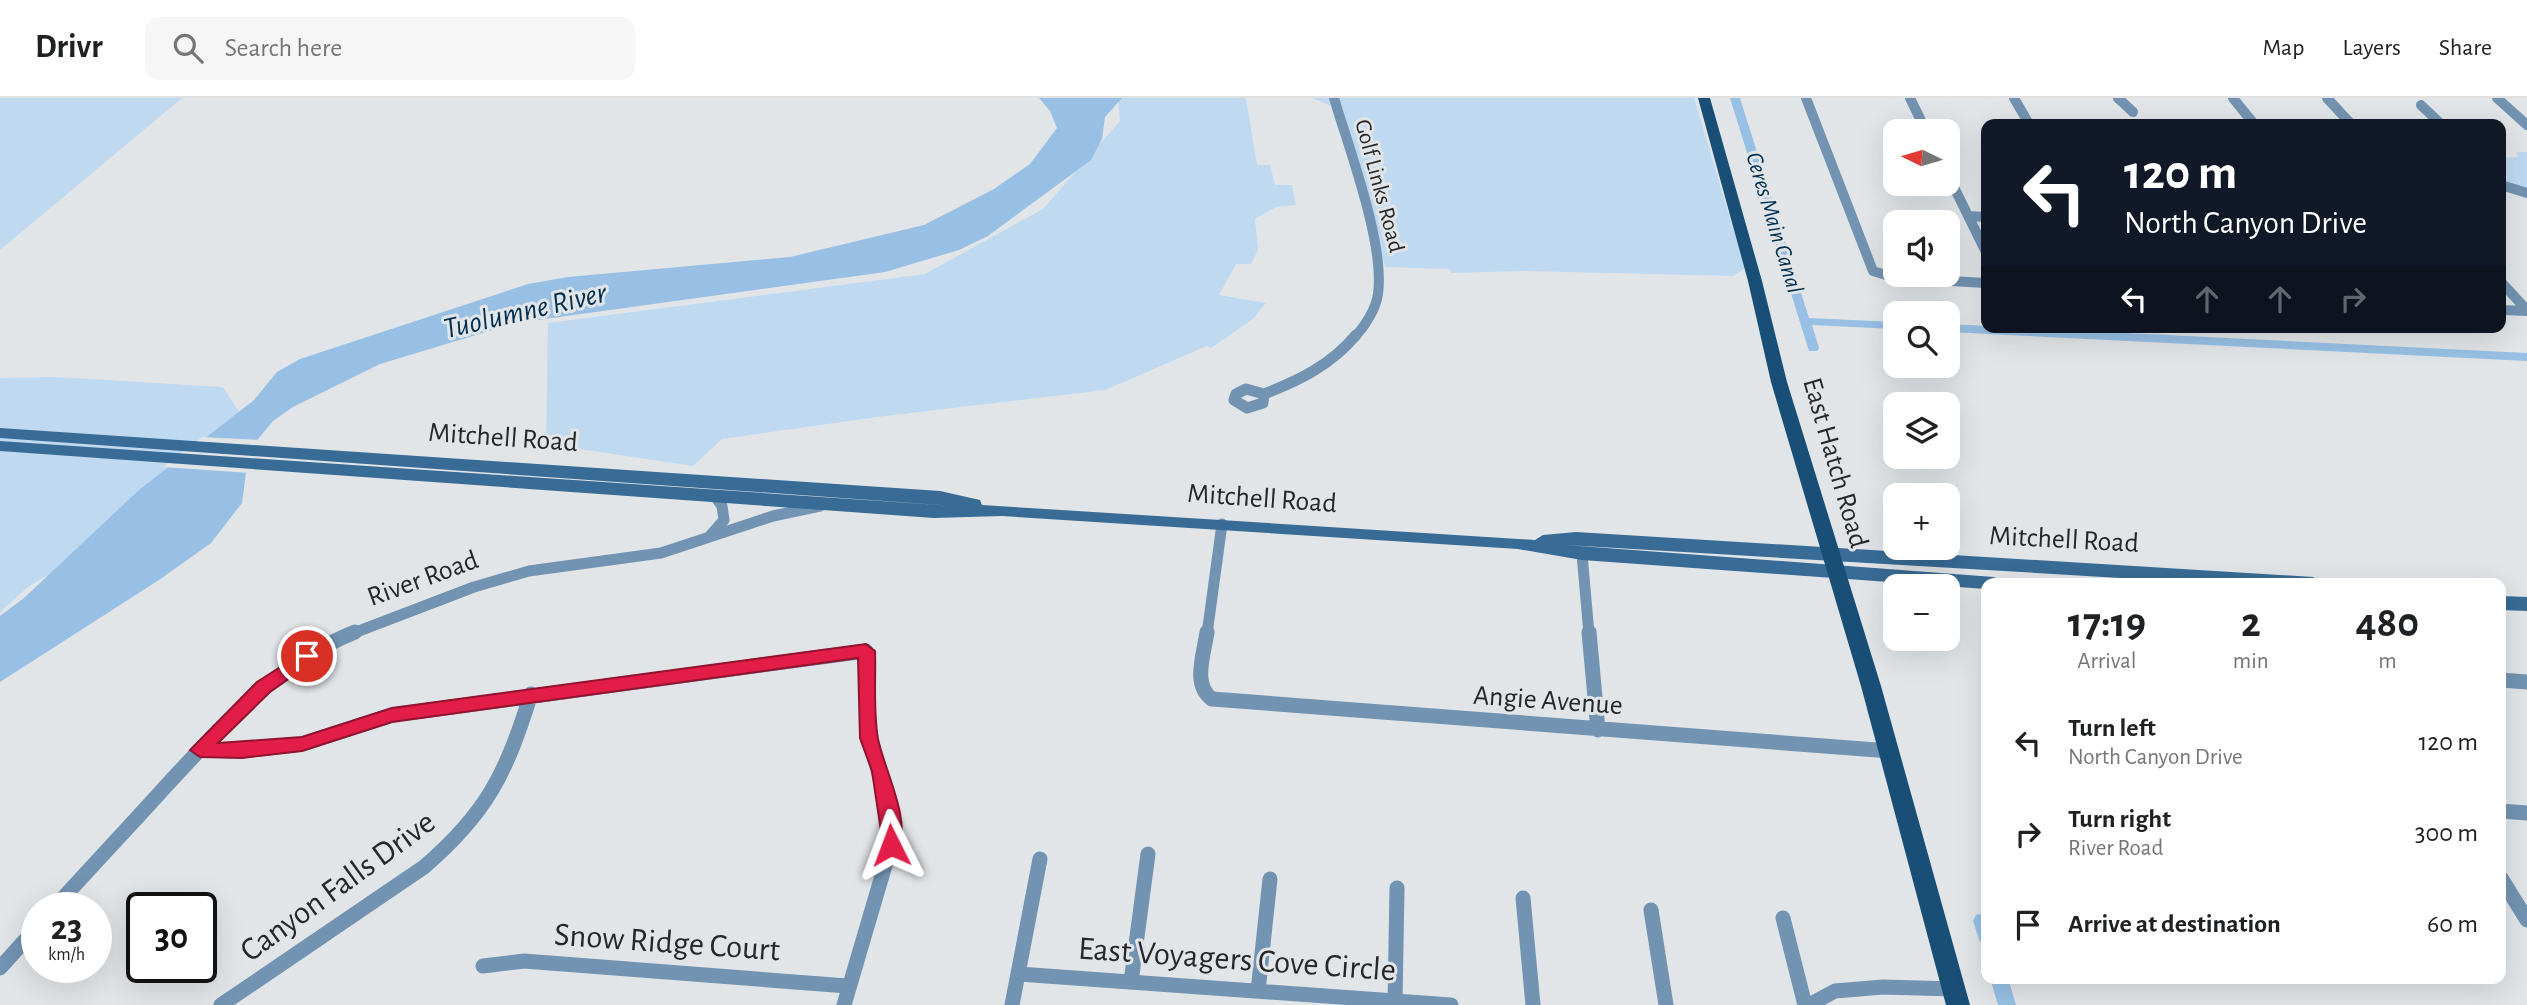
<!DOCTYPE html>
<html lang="en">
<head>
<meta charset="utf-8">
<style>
	:root { --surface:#fff; --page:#f6f6f6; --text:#202124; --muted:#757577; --line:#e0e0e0 }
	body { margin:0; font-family:"Alegreya Sans",sans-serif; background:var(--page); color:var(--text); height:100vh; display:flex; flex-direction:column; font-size:26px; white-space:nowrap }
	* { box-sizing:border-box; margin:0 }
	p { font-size:23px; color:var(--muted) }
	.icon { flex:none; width:38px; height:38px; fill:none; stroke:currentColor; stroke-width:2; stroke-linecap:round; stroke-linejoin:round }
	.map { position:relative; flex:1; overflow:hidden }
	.panel { position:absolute; left:1981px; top:480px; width:525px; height:406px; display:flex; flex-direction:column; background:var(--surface); border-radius:14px; box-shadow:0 7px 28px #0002 }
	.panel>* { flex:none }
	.guide { position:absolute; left:1981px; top:21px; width:525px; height:214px; border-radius:14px; box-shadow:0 7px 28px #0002; background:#111827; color:#fff; overflow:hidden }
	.needle { width:46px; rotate:275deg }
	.fabs { position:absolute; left:1883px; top:21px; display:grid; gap:14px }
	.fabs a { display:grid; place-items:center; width:77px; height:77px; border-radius:14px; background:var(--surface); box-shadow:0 7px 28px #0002; font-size:35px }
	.speed { position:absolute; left:21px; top:794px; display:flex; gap:14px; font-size:35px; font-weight:700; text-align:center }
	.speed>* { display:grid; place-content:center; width:91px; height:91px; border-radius:50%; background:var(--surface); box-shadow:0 7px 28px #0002; line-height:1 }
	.speed small { font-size:18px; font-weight:400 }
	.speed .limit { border:4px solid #111; border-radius:10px; background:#fff; color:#111 }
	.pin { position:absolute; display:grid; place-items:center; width:60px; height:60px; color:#fff; margin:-30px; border:4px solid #fff; border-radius:50%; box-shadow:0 2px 7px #0007 }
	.me { position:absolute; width:77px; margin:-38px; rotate:357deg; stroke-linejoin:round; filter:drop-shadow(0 0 5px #0008) }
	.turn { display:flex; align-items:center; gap:24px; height:147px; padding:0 28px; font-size:32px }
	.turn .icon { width:91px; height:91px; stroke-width:2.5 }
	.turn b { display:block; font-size:49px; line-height:60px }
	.lanes { display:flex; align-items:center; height:66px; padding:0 28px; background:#0003; justify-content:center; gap:35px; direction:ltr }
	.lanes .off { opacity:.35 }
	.eta { display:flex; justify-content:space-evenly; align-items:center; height:119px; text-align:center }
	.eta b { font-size:42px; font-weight:700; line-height:49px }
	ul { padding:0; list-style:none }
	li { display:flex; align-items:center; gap:21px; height:91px; padding:0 28px }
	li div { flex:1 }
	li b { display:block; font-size:26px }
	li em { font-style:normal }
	header { display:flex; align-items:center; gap:42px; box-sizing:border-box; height:98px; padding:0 35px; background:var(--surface); border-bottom:2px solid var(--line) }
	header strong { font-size:33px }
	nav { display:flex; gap:38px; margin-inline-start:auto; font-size:24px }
	.search { width:490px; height:63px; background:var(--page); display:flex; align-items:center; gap:18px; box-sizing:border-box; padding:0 24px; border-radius:14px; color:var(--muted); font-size:26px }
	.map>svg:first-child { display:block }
	.green { fill:#bfd9f1 }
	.water { fill:#97c0e4 }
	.pier { fill:#e2e5e8 }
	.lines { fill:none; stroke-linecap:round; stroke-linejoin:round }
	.canal { fill:#97c0e4; fill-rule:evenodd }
	.minor-far2 { stroke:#7293b1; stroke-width:10 }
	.minor-far1 { stroke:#7293b1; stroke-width:11 }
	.minor { stroke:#7293b1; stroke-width:15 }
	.secondary { fill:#386b95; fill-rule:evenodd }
	.primary { fill:#194e76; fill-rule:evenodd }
	.route { fill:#e11d48; stroke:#92132f; stroke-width:2 }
	.labels { text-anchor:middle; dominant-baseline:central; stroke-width:6; stroke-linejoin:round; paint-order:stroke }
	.far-street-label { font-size:23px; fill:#262728; stroke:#e2e5e8 }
	.far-water-label { font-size:24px; font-style:italic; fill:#002f52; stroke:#e2e5e8 }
	.street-label { font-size:28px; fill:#262728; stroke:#e2e5e8 }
	.water-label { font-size:30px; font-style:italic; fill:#002f52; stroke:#e2e5e8 }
	.near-street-label { font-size:33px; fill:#262728; stroke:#e2e5e8 }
</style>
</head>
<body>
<header>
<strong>Drivr</strong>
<div class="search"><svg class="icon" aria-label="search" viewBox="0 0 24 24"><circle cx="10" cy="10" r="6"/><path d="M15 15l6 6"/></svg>Search here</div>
<nav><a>Map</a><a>Layers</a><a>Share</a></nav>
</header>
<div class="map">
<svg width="2527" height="907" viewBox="0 0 2527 907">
	<rect width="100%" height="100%" fill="#e2e5e8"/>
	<path class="green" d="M0,0H182L0,152Z
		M1118,0H1246L1257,67H1270L1275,87H1292L1296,107L1276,109L1255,121L1258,152L1251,166H1236L1219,197L1266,205L1253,221L1211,250L1207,248L1105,292L877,319L722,341L693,368L546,346L548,225L925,176L1043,111L1120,23Z
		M1312,0H1694L1745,170L1734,178L1523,173L1451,175L1450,171L1385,169L1342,12Z
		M2516,54H2527V93L2501,85V60L2518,59Z
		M55,279L223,289L259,344L135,425L28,489L0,514V280Z"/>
	<path class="water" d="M1039,0H1122L1105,19L1102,41L1091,62L988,138L959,152L885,174L516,225L380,266L293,309L273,323L249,352L242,405L211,445L159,482L0,584V518L24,500L139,392L254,302L277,274L300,261L528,186L568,179L790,159L924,127L994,91L1030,66L1057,30L1050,13Z"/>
	<path class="pier" d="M202,339L262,342L252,353L250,375L163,369Z"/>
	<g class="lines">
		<path class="canal" d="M1730,0H1740L1809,220L1895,224V231L1812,227L1819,250L1817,253H1809Z
			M1948,226L2527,255V263L1948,234Z
			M1982,815L1986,817V846L1980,844L1973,823L1976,817Z
			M1990,880H2008L2016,907H1998Z"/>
		<path class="minor-far2" d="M1334,0C1349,51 1385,146 1378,196C1376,211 1365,228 1355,239
			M1806,0L1873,173L1896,180L1986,185
			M1910,0L1926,33
			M2014,0L2029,26
			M2118,0L2133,14
			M2233,0L2254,26
			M2327,0L2351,26
			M2497,0L2527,27
			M2421,7L2441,26
			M1948,77L1986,154
			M2501,87L2527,95
			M1968,118L1986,119
			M2501,184L2527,212
			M2501,212L2527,213"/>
		<path class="minor-far1" d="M1246,291L1264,296L1263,305L1247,310L1234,302L1236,296Z
			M1264,296C1300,282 1331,267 1356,237
			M709,439L724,422L722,408L715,398
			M1582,456L1589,536
			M351,536L474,489L529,473L661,455L773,418L820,408
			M1207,536L1222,426"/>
		<path class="minor" d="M1207,534C1204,556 1192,587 1212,601L1890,653
			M1589,534L1598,632
			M2501,582L2527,584
			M199,652L242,653L302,646L392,617L866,553L869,640L890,715L891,747L844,907
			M2501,713L2527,715
			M2501,780L2527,822
			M1523,800L1533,907
			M54,810C91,769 129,729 166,688C222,628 277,565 355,534
			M1651,812L1666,907
			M1783,820L1805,907
			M483,868L524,863L847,888
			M0,870L37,829
			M1019,876L1451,907
			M1131,884L1148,756
			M1258,893L1270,781
			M1395,904L1397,790
			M221,907L424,769C488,714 506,675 531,596
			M1012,907L1040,761
			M1809,907L1835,893L1883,889L1954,891"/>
		<path class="secondary" d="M0,330L940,393L980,402L982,407L1535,442L1543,437L1576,434L2313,479L2322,485H2204L1566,447L1994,479L2003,485H1986V491L1582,462L1518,451L1002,418L934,420L0,353V343L954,408L0,340Z
			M2501,498L2527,499V513L2501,512Z"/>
		<path class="primary" d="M1698,0H1710L1762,183L1787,284L1881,588L1970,907H1946L1861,588L1771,284L1748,183Z"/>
	</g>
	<path class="route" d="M866,546L875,553C876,581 873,613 878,641C884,671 912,723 898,753H884L872,673L860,640L858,560L392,624L302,653L242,660L200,659L190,652L257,584L307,552L314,554L316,558L314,563L270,594L218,645L302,639L392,610Z"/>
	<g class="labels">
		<g class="far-street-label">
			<text transform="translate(1379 88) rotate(75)">Golf Links Road</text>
		</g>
		<g class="far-water-label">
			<text transform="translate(1774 125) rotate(73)">Ceres Main Canal</text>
		</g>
		<g class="street-label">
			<text transform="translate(503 340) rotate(4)">Mitchell Road</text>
			<text transform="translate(1835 365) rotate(74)">East Hatch Road</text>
			<text transform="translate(1262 401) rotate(4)">Mitchell Road</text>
			<text transform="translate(2064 442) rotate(3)">Mitchell Road</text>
			<text transform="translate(423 481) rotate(-20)">River Road</text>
			<text transform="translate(1548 603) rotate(4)">Angie Avenue</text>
		</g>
		<g class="water-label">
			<text transform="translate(525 213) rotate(-13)">Tuolumne River</text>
		</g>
		<g class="near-street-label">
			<text transform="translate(338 789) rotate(-36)">Canyon Falls Drive</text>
			<text transform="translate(667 845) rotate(4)">Snow Ridge Court</text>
			<text transform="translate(1237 862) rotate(4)">East Voyagers Cove Circle</text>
		</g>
	</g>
</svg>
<div class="fabs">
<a><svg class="needle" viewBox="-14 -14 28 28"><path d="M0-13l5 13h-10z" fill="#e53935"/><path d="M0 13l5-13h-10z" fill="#757577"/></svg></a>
<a><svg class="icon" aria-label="sound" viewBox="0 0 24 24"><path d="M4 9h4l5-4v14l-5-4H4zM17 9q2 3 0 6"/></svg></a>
<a><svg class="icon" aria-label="search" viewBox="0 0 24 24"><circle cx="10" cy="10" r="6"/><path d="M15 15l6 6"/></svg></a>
<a><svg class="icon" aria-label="layers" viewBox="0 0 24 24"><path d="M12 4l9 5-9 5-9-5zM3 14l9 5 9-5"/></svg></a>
<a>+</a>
<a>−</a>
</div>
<div class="speed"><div>23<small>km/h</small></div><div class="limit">30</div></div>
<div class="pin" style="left:307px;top:558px;background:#d93025"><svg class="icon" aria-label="arrive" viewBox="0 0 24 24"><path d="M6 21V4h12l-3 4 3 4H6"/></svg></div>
<svg class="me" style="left:891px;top:747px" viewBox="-20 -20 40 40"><path d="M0-17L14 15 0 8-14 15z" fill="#e11d48" stroke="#fff" stroke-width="4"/></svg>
<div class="guide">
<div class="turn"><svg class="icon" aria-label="left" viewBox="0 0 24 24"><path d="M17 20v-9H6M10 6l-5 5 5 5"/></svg><div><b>120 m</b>North Canyon Drive</div></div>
<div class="lanes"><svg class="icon" aria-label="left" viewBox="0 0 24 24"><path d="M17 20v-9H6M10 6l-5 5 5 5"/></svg><svg class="icon off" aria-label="ahead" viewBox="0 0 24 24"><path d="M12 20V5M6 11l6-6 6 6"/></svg><svg class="icon off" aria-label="ahead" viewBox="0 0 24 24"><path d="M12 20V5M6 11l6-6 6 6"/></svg><svg class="icon off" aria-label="right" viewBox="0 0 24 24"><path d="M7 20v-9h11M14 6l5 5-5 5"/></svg></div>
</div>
<section class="panel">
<div class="eta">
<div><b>17:19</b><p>Arrival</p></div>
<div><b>2</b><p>min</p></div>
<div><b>480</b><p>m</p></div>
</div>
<ul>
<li><svg class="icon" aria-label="left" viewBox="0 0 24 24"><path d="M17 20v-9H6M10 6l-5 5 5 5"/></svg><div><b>Turn left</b><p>North Canyon Drive</p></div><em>120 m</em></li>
<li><svg class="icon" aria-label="right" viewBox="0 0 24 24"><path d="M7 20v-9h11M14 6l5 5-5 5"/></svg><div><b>Turn right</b><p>River Road</p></div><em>300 m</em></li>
<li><svg class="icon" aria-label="arrive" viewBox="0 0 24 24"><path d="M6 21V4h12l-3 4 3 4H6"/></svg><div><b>Arrive at destination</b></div><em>60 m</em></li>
</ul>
</section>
</div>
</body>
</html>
